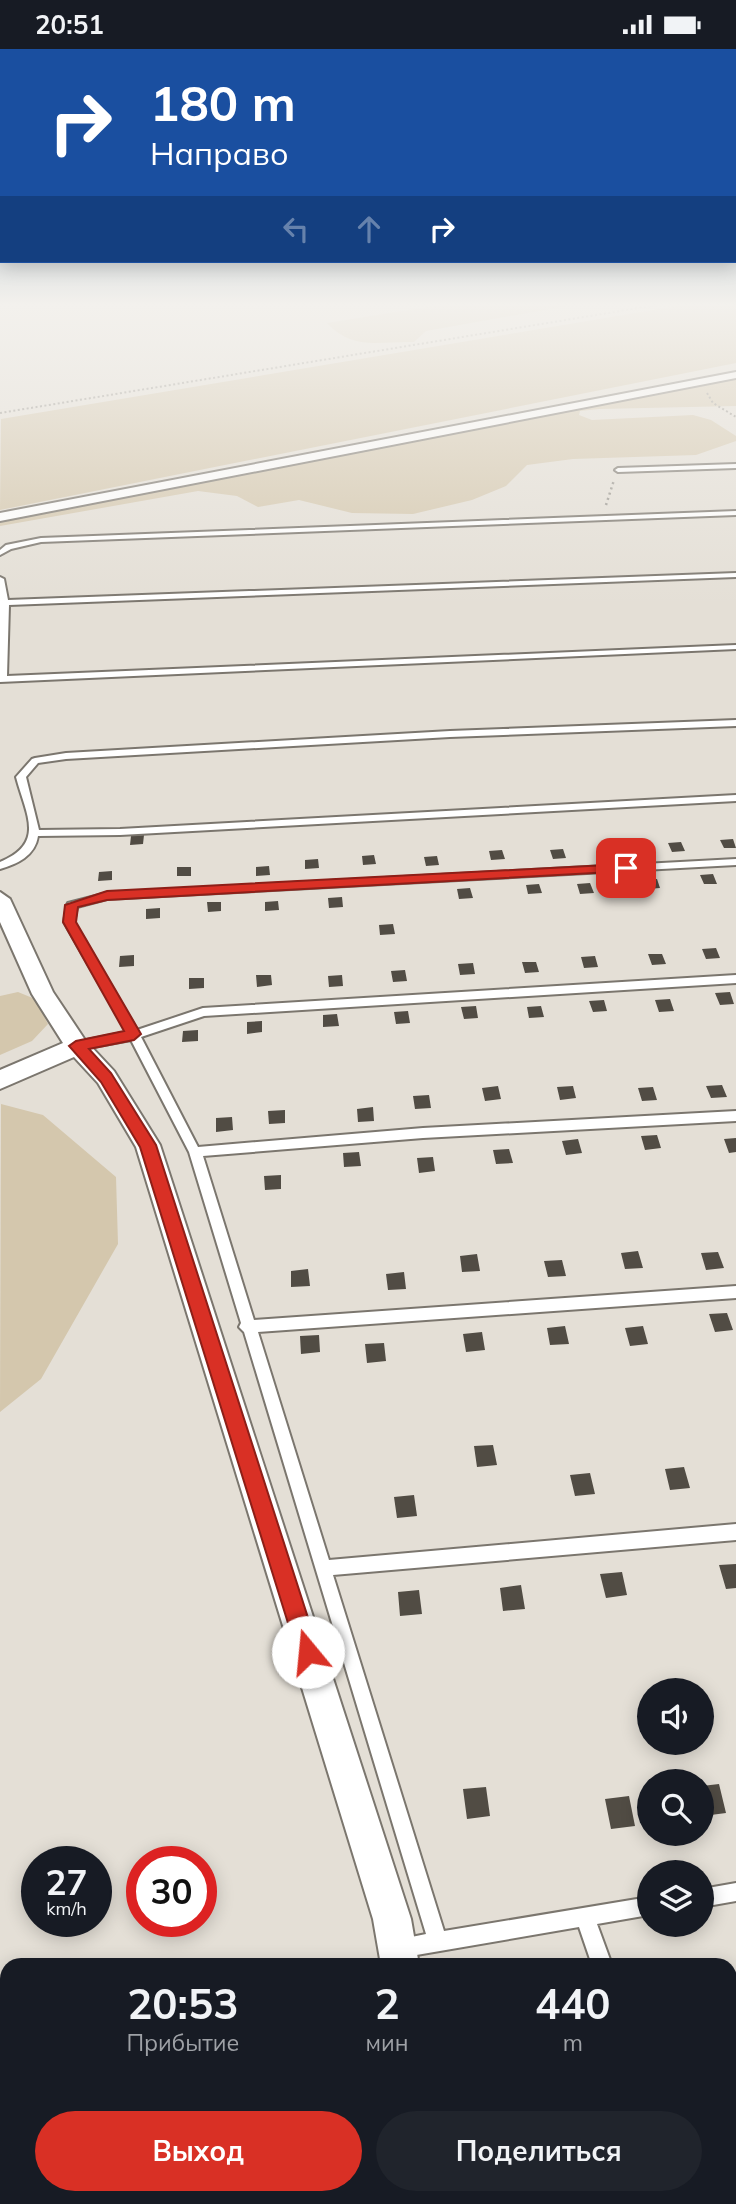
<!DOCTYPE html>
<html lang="ru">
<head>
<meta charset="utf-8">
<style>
	:root { --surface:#171b24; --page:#20242c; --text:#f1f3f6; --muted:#9ea1a6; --accent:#d93025 }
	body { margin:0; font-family:Mulish,sans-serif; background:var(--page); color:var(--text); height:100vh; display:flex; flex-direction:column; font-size:26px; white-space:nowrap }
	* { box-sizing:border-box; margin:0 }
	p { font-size:23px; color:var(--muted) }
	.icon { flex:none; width:38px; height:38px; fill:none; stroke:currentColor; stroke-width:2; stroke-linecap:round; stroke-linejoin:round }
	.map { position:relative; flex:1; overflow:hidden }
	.details { position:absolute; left:0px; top:1909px; width:737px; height:247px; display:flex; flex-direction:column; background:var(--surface); border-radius:21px 21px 0 0; box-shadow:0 4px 18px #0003 }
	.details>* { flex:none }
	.top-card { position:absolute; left:0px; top:0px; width:737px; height:214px; box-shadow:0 4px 18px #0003; background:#1a4fa0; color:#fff; overflow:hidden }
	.fabs { position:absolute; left:637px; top:1629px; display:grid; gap:14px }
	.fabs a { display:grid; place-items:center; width:77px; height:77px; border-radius:50%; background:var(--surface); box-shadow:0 4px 18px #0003; font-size:35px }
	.speed { position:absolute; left:21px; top:1797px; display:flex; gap:14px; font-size:35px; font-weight:700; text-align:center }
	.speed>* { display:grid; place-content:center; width:91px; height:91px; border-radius:50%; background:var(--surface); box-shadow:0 4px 18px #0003; line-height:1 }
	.speed small { font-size:18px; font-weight:400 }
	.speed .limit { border:10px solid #d22; background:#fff; color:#111 }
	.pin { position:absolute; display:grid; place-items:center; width:60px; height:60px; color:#fff; margin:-30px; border-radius:14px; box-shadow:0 4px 10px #0006 }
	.me { position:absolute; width:77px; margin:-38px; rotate:343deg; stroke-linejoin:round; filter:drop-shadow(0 0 5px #0008) }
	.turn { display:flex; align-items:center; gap:24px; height:147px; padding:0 35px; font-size:32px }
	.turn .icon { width:91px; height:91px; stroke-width:2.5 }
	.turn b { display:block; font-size:49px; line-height:60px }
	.lanes { display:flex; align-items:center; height:66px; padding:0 35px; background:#0003; justify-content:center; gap:35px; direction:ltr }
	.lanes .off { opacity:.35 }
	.eta { display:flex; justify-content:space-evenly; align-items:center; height:119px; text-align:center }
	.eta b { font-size:42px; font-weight:700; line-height:49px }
	.primary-button { display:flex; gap:14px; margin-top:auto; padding:14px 35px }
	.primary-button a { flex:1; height:80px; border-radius:42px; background:var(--accent); color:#fff; font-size:28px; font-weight:700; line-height:80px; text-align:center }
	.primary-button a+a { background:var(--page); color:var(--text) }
	.status { display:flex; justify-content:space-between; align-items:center; height:49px; padding:0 35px; background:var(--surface); direction:ltr }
	.status svg { height:19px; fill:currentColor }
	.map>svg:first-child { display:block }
	.green { fill:#d4c7ad }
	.building { fill:#514c44 }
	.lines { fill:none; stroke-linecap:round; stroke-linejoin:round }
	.lane-casing { stroke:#7b766e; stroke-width:4 }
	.street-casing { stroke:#7b766e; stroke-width:4 }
	.path-far1 { stroke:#97948d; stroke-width:2; stroke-dasharray:2 2.5; stroke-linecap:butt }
	.path { stroke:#97948d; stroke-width:2.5; stroke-dasharray:2 3.5; stroke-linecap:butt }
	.lane { fill:#fff; fill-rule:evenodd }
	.street { fill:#fff; fill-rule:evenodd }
	.route { fill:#d93025; stroke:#8d1f18; stroke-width:2 }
</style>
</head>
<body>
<div class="status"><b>20:51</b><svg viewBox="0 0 49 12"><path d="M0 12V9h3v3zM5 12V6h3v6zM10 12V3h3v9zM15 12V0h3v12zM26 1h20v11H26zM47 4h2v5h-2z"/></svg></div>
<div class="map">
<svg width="736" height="2155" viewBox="0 0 736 2155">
	<rect width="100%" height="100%" fill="#e4dfd6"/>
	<path class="green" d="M452,254H584L426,282L414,293C379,292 353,302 327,274Z
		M736,254V314L0,461L1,370L683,256Z
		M736,326V357L599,360L580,362L579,366L592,371L693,366L711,371L736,387V392L696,406L573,410L527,416L506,437L472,451L413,465L352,464L299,451L258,458L237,447L198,442L0,477V469Z
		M18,943L35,950L48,975L32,992L0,1006V947Z
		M1,1055L43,1066L116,1128L118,1195L41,1330L0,1363Z"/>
	<path class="building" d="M144,786L143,795L130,796L131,787Z
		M733,790L736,799H724L720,791Z
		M681,793L685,802L672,803L668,794Z
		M624,796L627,805H614L611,797Z
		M563,800L566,809L553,810L550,801Z
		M502,801L505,810L491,811L489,802Z
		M374,806L376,815L363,816L362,807Z
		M437,807L439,816L426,817L424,808Z
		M318,810L319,819L305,820V811Z
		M269,817L270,826L256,827V818Z
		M177,818H191V827H177Z
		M112,822V831L98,832L99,823Z
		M713,825L717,835H704L700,826Z
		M643,830H657L660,839L647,840Z
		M590,834L594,844L580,845L577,835Z
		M539,835L542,844L528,845L526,836Z
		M470,839L473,849L459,850L457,840Z
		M342,848L343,858L329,859L328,849Z
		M278,852L279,861L265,862V853Z
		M207,853H221V862L208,863Z
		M160,859V869L146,870V860Z
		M393,875L395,885L380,886L379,876Z
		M716,899L720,909L706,910L702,900Z
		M648,905H662L666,915L652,916Z
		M134,906V917L119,918L120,907Z
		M595,907L598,918L584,919L581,908Z
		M522,913H536L539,923L525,924Z
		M473,914L475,925L460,926L458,915Z
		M405,921L407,932L393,933L391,922Z
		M256,926H271L272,936L257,938Z
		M342,926L343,937L329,938L328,927Z
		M189,929H204V939L189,940Z
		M730,943L734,955L720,956L715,944Z
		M670,950L674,962L659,963L655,951Z
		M604,951L607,962L593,963L589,952Z
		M476,957L478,969L464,970L461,958Z
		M541,957L544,968L529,969L527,958Z
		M408,962L410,974L396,975L394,963Z
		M337,965L339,977L323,978V966Z
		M262,972V983L247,985V973Z
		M198,981V992L182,993L183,982Z
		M722,1036L727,1048L711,1049L706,1037Z
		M498,1037L501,1050L485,1052L482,1039Z
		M573,1037L576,1049L560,1051L557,1038Z
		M653,1038L657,1051L642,1052L638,1039Z
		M429,1046L431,1059L415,1060L413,1047Z
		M373,1058L374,1072L358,1073L357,1060Z
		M285,1061V1074L269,1075L268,1062Z
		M232,1068L233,1081L216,1083V1069Z
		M657,1086L661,1099L645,1101L641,1087Z
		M736,1089V1103L729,1104L724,1090Z
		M578,1090L582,1104L566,1106L562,1092Z
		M509,1100L513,1114L496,1115L493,1101Z
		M359,1103L361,1117L344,1118L343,1104Z
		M433,1108L435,1122L419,1124L417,1109Z
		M281,1126V1140L265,1141L264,1127Z
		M638,1202L643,1219L625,1220L621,1204Z
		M718,1203L724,1219L706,1221L701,1204Z
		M477,1205L480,1222L462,1223L460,1207Z
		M562,1211L566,1227L548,1228L544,1212Z
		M308,1220L310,1237L291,1238V1222Z
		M404,1223L406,1240L388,1241L386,1225Z
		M727,1264L733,1281L715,1283L709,1265Z
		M565,1277L569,1295L550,1296L547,1279Z
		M643,1277L648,1295L630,1297L625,1279Z
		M482,1283L485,1301L466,1303L463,1285Z
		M319,1286L320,1303L301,1305L300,1287Z
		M384,1294L386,1312L367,1314L365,1295Z
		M493,1396L497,1416L477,1418L474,1397Z
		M684,1418L690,1439L670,1441L665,1420Z
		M590,1424L595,1445L575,1447L570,1426Z
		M414,1446L417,1467L397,1469L394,1448Z
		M736,1515V1539L726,1540L719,1516Z
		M622,1523L627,1546L606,1549L600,1525Z
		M521,1536L525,1560L503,1562L500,1539Z
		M419,1541L422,1565L400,1567L398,1543Z
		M719,1735L726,1764L703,1767L702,1737Z
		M486,1738L490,1767L467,1770L463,1740Z
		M629,1747L635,1777L611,1780L605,1750Z
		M573,2149H602V2155H573Z"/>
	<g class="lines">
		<g class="lane-casing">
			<path id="lane" d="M736,415V419L618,423L615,421L618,419Z
				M736,462V466L41,493L11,500L0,506V501L6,496L41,489Z
				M736,524V528L9,556L7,627L736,596V600L0,633V528L4,530L8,551Z
				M736,671V677L450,688L66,710L38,714L26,728L39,781L120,780L736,746V752L120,786L38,787C35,807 17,815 0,820V813C46,794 26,766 16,728L32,710L35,709L66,704L450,682Z
				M736,810V816L107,850L77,858L74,873L137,981L203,959L736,926V934L204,967L141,988L198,1098L423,1079L736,1062V1072L423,1089L203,1107L254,1271L736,1237V1249L258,1283L329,1511L736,1475V1491L333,1526L444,1882L649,1848V1866L597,1875L612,1916H592L579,1878L399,1909L392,1906L389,1899L392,1892L426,1885L244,1283L239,1278L241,1274L189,1103L131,991L77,1001L71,997L77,993L127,983L64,873L67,856L68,854L107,844Z
				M736,1834V1852L702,1858V1840Z
				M282,2149H308L305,2155H279Z
				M329,2149H351L349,2155H327Z
				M622,2149H644L643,2155H621Z"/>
		</g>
		<g class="street-casing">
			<path id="street" d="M736,323V329L0,472V464Z
				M0,843L10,850L53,943L85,991L114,1022L160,1096L411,1870L419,1916H381L373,1870L136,1098L98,1034L74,1008L0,1040V1021L63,994L32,945L0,873Z
				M158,2149H205L203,2155H155Z"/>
		</g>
		<path class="path-far1" d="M707,344L713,354L736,368
			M0,364L669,254"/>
		<path class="path" d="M606,456L614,431"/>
		<use href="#lane" class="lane"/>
		<use href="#street" class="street"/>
	</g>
	<linearGradient id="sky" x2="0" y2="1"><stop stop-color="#87a2b4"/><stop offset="0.46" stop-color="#f3f1ed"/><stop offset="1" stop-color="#f3f1ed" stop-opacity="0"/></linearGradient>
	<rect width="736" height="556" fill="url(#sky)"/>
	<path class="route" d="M626,815L632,819L630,822L107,851L78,858L76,873L141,985L134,991L89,1000L111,1024L156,1096L319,1603L315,1611L308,1614L300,1611L297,1603L140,1098L101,1033L69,997L76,992L124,982L63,873L65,856L107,842Z"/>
</svg>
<div class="fabs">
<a><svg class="icon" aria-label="sound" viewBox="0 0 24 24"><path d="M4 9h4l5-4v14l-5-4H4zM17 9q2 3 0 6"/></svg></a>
<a><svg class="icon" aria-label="search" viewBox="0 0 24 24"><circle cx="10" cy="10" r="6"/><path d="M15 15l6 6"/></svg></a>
<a><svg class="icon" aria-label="layers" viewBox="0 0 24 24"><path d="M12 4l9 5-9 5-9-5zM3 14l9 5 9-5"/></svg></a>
</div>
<div class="speed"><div>27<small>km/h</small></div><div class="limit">30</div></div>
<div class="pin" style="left:626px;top:819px;background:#d93025"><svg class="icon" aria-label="arrive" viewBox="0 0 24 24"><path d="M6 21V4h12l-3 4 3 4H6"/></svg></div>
<svg class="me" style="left:308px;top:1603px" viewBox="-20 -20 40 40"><circle r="19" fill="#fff"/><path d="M0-13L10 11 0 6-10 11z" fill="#d93025"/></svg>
<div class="top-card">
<div class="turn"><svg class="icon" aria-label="right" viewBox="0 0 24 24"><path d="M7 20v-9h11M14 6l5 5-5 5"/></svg><div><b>180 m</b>Направо</div></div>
<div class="lanes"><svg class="icon off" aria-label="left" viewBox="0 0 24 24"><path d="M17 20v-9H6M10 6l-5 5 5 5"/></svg><svg class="icon off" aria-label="ahead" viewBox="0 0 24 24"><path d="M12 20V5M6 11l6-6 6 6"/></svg><svg class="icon" aria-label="right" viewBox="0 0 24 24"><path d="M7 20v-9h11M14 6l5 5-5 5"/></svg></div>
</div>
<section class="details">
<div class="eta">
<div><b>20:53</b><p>Прибытие</p></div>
<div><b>2</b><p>мин</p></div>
<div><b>440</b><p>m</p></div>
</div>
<div class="primary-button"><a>Выход</a><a>Поделиться</a></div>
</section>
</div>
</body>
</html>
